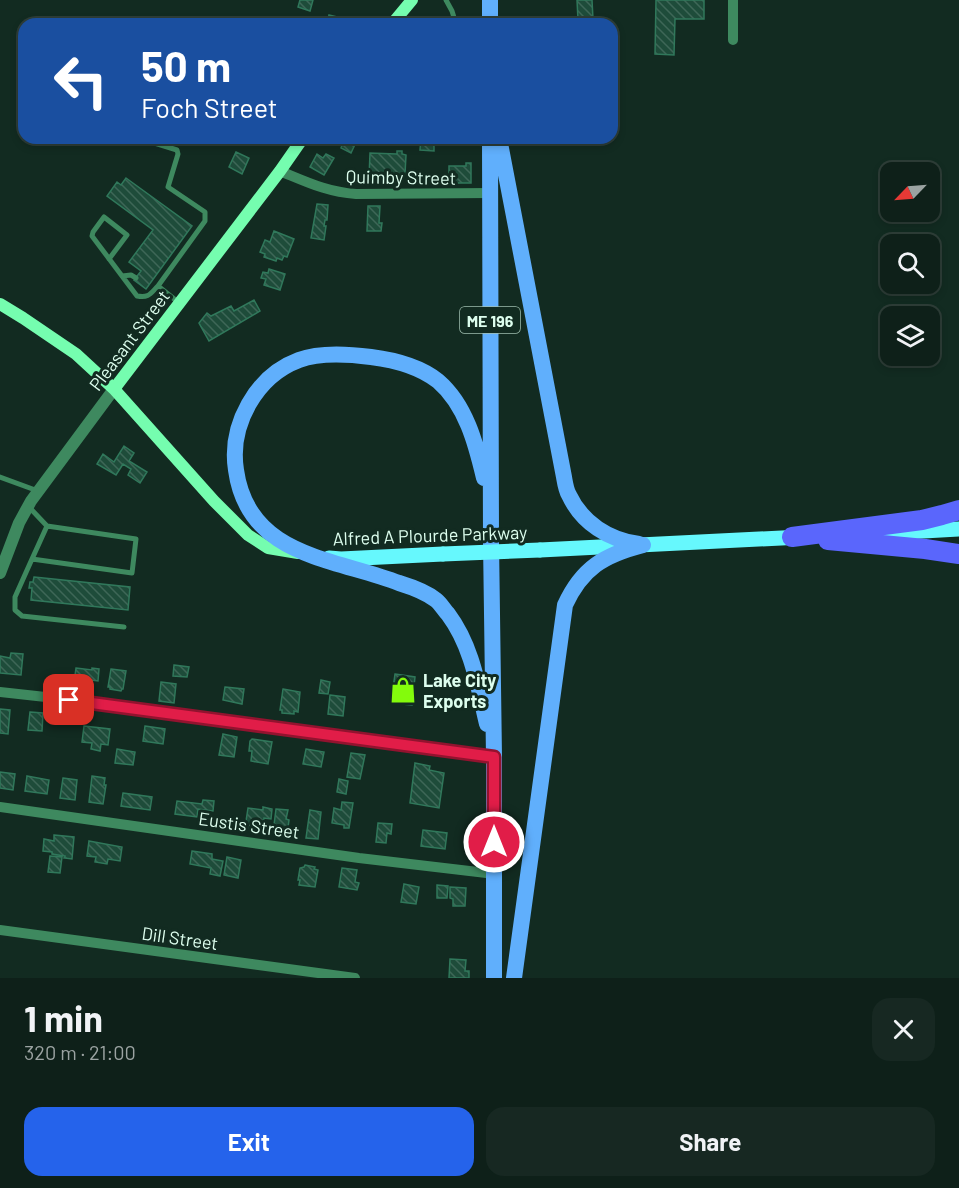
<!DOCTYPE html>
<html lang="en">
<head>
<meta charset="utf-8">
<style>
	:root { --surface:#0e2019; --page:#172822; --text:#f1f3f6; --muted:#9ba3a2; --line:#2e3e38; --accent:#2563eb }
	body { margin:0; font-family:Barlow,sans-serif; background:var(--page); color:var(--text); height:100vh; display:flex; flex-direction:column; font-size:22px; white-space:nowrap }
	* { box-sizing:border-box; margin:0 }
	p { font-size:20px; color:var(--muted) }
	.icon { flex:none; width:33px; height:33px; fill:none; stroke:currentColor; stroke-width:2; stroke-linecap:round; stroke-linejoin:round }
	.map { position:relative; height:978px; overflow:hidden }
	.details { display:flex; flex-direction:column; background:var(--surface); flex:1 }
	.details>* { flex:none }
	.top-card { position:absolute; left:18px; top:18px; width:600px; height:126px; border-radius:18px; box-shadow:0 3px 9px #0003,0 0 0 2px var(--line); background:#1a4fa0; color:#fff; overflow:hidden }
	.needle { width:39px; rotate:245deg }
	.tools { position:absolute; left:880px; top:162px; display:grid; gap:12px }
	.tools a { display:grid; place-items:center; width:60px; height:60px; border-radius:12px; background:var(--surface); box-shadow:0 3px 9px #0003,0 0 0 2px var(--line); font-size:30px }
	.pin { position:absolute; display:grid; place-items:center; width:51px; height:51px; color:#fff; margin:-26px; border-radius:12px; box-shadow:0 3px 9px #0006 }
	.me { position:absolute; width:66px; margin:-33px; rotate:0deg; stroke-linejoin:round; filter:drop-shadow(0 0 4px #0008) }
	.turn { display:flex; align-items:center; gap:21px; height:126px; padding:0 24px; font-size:27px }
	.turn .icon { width:78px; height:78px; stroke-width:2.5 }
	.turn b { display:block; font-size:42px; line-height:51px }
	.round { display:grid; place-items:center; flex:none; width:63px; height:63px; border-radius:18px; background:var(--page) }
	.head { display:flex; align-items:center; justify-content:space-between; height:102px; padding:0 24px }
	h1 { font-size:36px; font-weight:700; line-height:45px }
	.primary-button { display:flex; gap:12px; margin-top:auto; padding:12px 24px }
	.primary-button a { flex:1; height:69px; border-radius:18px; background:var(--accent); color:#fff; font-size:24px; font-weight:700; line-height:69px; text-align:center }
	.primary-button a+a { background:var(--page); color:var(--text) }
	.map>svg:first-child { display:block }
	.building { fill:url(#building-back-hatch); stroke:#30785b; stroke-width:1.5 }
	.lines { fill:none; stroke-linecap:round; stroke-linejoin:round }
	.service { stroke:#3e895f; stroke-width:5 }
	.minor { stroke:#3e895f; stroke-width:10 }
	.tertiary { stroke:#3e895f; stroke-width:12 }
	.secondary { stroke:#75fdaf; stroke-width:12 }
	.primary { stroke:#66f8fd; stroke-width:15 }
	.trunk { stroke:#60affc; stroke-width:16 }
	.motorway { stroke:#5a66fc; stroke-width:20 }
	.primary-bridge { stroke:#66f8fd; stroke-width:15 }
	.route-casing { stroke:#92132f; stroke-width:15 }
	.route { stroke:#e11d48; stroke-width:10 }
	.labels { text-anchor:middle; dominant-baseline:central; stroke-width:6; stroke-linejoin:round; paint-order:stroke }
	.shield { fill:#122b21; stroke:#a0bfb0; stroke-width:1.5 }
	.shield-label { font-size:16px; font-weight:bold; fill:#ddfeee }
	.street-label { font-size:18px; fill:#ddfeee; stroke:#122b21 }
	.poi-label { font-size:18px; font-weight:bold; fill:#ddfeee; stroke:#122b21; text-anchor:start }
</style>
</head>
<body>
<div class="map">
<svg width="959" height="978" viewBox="0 0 959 978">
	<defs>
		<pattern id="building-back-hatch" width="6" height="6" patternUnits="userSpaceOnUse" patternTransform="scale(1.5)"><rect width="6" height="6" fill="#1e4c3a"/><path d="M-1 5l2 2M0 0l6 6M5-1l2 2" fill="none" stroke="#3e6757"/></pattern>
	</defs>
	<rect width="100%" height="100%" fill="#122b21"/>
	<path class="building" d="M300,0H313L310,11L298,7Z
		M577,0H592L593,19L578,20Z
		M656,0H704V19H675L674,55L655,54Z
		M329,15L346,19L345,24L327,23Z
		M345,138H358L351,153L341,148Z
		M421,138H434V151L420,150Z
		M397,151H402V154L406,155L405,174L391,173V179L369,178L370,153L397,154Z
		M236,152L249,158L242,174L229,167Z
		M317,154L323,158L326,154L334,158L324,175L310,167Z
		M466,163H471V183H452V179H449V166H466Z
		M126,178L192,226L146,289L134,280L141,271L129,262L153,230L107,196L117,182L121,185Z
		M317,204L328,205L327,220H325L324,226H326L324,240L311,238Z
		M368,206H380L379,223H382L381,231H367Z
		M274,231L294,239L287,257L284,256L282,260L277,258L276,261L264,257L265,254L260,252L265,240L270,242Z
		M269,269L285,274L280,290L264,285L266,279L261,278L263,272L268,273Z
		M254,300L260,311L209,341L199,323L207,313L211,316L231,306L234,311Z
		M124,446L134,453L129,461L147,472L140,483L128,475L131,469L123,464L116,475L97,464L103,454L114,462Z
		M34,577L130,587L128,610L31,600L32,588H29L30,582H33Z
		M11,653L23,654L21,675L0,673V656L10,658Z
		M174,665L189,667L187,677L173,676Z
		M76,668L92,670V668L99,669L98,681L91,680L90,685L74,683Z
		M111,669L126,671L123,689H122L121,691L110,689V687H108Z
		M395,674L415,677L412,705L391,703Z
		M321,680L330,682L328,694L319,693Z
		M161,682L176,684L174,703L159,701Z
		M225,687L244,689L242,704L223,700Z
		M283,689L300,692L298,712L294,711V714L282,713V710H280Z
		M330,695L345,697L343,716L328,714Z
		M0,709L10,710L8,734L0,733Z
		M30,712L43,713L42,731L28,730Z
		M84,726L110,729L108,745L101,744L100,751L91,749L92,743L82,742Z
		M145,726L165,729L163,744L143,741Z
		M223,734L237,737L234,757L219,755Z
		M252,739L272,742L268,764L251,761L252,751H249L250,741Z
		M117,749L135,752L133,765L115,763Z
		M306,749L324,752L321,767L303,764Z
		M351,753L365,755L360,779L347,777Z
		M415,763L430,766L429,770L444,773L439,808L410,803Z
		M0,772L15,774L13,790L0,788Z
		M27,776L49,780L47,794L25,791Z
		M92,776L105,778L104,785H106L103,804L89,802Z
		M63,778L77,780L75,800L60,798Z
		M339,779L348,781L346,794L337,792Z
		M123,793L152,797L150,810L121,806Z
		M203,800L214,801L213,811L198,809L197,817L175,814L177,801L202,804Z
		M342,802L353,803L349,828H344V825L332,823L334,808L341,810Z
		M263,807L272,809L271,819L264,818L262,831L245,828L248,808L263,810Z
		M276,809L288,810L286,819L289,820L287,835L273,833Z
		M310,810L321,812L318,839L306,838Z
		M378,823L392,824L391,834L387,833L386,843L376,842Z
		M423,830L447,833L445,849L421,846Z
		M54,835L74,837L72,859L64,858L65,856L52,854V852L43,851L44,839L54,841Z
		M89,841L122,847L120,861L108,859L107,864L95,862L96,857L87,856Z
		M192,851L212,854V859L223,861L220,876L210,874L211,868L190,864Z
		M50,856L62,857L60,873L48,872Z
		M227,857L241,860L238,878L224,875Z
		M305,865L315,867L314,869L318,870L315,887L299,885L300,880H298L300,868L304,867Z
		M342,868L357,870L355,882L359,883L357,890L339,887Z
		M404,884L419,887L416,904L401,902Z
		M437,885L448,886L447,898H437Z
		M450,887L466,888L465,906H453V899L450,898Z
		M450,959L466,960L465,971H469V978H449Z"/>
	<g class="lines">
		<path class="service" d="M446,0L452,11L456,24
			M148,141L177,150L178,154L168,187L205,212V221L158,286
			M109,259L127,235L104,217L93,232L92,236L137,296C149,298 150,294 158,286L178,302
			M122,276L131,275L136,278
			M0,477L38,491
			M29,507L47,526L136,539L132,573L32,559L47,526
			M32,559L15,597V610L22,616L124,627"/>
		<path class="minor" d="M733,0V40
			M280,171C307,182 327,192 356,194L490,193
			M0,692L100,703L494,757
			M0,807L359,858L495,874
			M0,930L355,978"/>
		<path class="tertiary" d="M0,573L19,523L31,501L114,389"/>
		<path class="secondary" d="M392,24L412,0
			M0,304L23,318L76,354L114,389L214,501L248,535L268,548L298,553
			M114,389L280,171L303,138"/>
		<path class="primary" d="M888,533L959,529
			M540,550L801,537
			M329,558L341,559L443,554"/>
		<path class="trunk" d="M490,24V0
			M490,138L491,542L494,757V978
			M499,138L564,477C565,483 566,490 569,495C582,523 609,540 639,544
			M484,478C476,444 466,405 438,381C419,366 395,360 371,357C348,354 320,352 299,360C256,376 229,425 236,470C248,557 334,558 399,583C412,587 426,592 436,600C441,604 444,610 448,614C472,646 478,686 487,724
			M514,978L565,605C582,568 604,555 643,545"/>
		<path class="motorway" d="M792,537L922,520L942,515L959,510
			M828,540L925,549L959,554"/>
		<path class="primary-bridge" d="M443,554L540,550"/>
	</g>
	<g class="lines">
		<g class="route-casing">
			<path id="route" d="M69,700L494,757V842"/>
		</g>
		<use href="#route" class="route"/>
	</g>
	<defs>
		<g id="shop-bare" transform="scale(2.07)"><path d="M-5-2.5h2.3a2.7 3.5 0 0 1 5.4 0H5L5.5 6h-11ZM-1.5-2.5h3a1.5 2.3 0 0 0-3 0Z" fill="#83fb0c" stroke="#122b21" stroke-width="2.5" paint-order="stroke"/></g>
	</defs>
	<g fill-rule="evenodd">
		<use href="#shop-bare" x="403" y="690"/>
	</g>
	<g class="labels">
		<rect class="shield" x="460" y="307" width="60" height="26" rx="4.5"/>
		<g class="shield-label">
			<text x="490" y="320">ME 196</text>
		</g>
		<g class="street-label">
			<text transform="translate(401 177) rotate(1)">Quimby Street</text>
			<text transform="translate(129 340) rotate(-53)">Pleasant Street</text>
			<text transform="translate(430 535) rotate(-2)">Alfred A Plourde Parkway</text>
			<text transform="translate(249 825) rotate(8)">Eustis Street</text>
			<text transform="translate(180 938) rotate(8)">Dill Street</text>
		</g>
		<g class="poi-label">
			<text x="423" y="680">Lake City<tspan x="423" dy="21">Exports</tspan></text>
		</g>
	</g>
</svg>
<div class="tools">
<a><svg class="needle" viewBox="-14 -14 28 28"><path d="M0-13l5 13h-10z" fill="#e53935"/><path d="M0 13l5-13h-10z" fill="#9ba3a2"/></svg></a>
<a><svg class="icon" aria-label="search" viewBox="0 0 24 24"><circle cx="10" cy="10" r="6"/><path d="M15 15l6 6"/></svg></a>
<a><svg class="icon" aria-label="layers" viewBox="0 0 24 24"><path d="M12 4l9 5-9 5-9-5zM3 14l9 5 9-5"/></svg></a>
</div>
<div class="pin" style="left:69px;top:700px;background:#d93025"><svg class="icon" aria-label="arrive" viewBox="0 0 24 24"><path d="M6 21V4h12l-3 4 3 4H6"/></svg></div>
<svg class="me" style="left:494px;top:842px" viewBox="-20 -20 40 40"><circle r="17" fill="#e11d48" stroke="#fff" stroke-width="3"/><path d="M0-11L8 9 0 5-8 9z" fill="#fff"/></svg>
<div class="top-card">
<div class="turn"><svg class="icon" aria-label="left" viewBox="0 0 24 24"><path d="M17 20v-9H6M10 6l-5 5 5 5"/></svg><div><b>50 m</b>Foch Street</div></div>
</div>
</div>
<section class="details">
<div class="head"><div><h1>1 min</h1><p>320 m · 21:00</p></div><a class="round"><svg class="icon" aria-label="close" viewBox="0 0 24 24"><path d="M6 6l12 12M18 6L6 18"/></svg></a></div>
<div class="primary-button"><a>Exit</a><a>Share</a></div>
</section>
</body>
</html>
